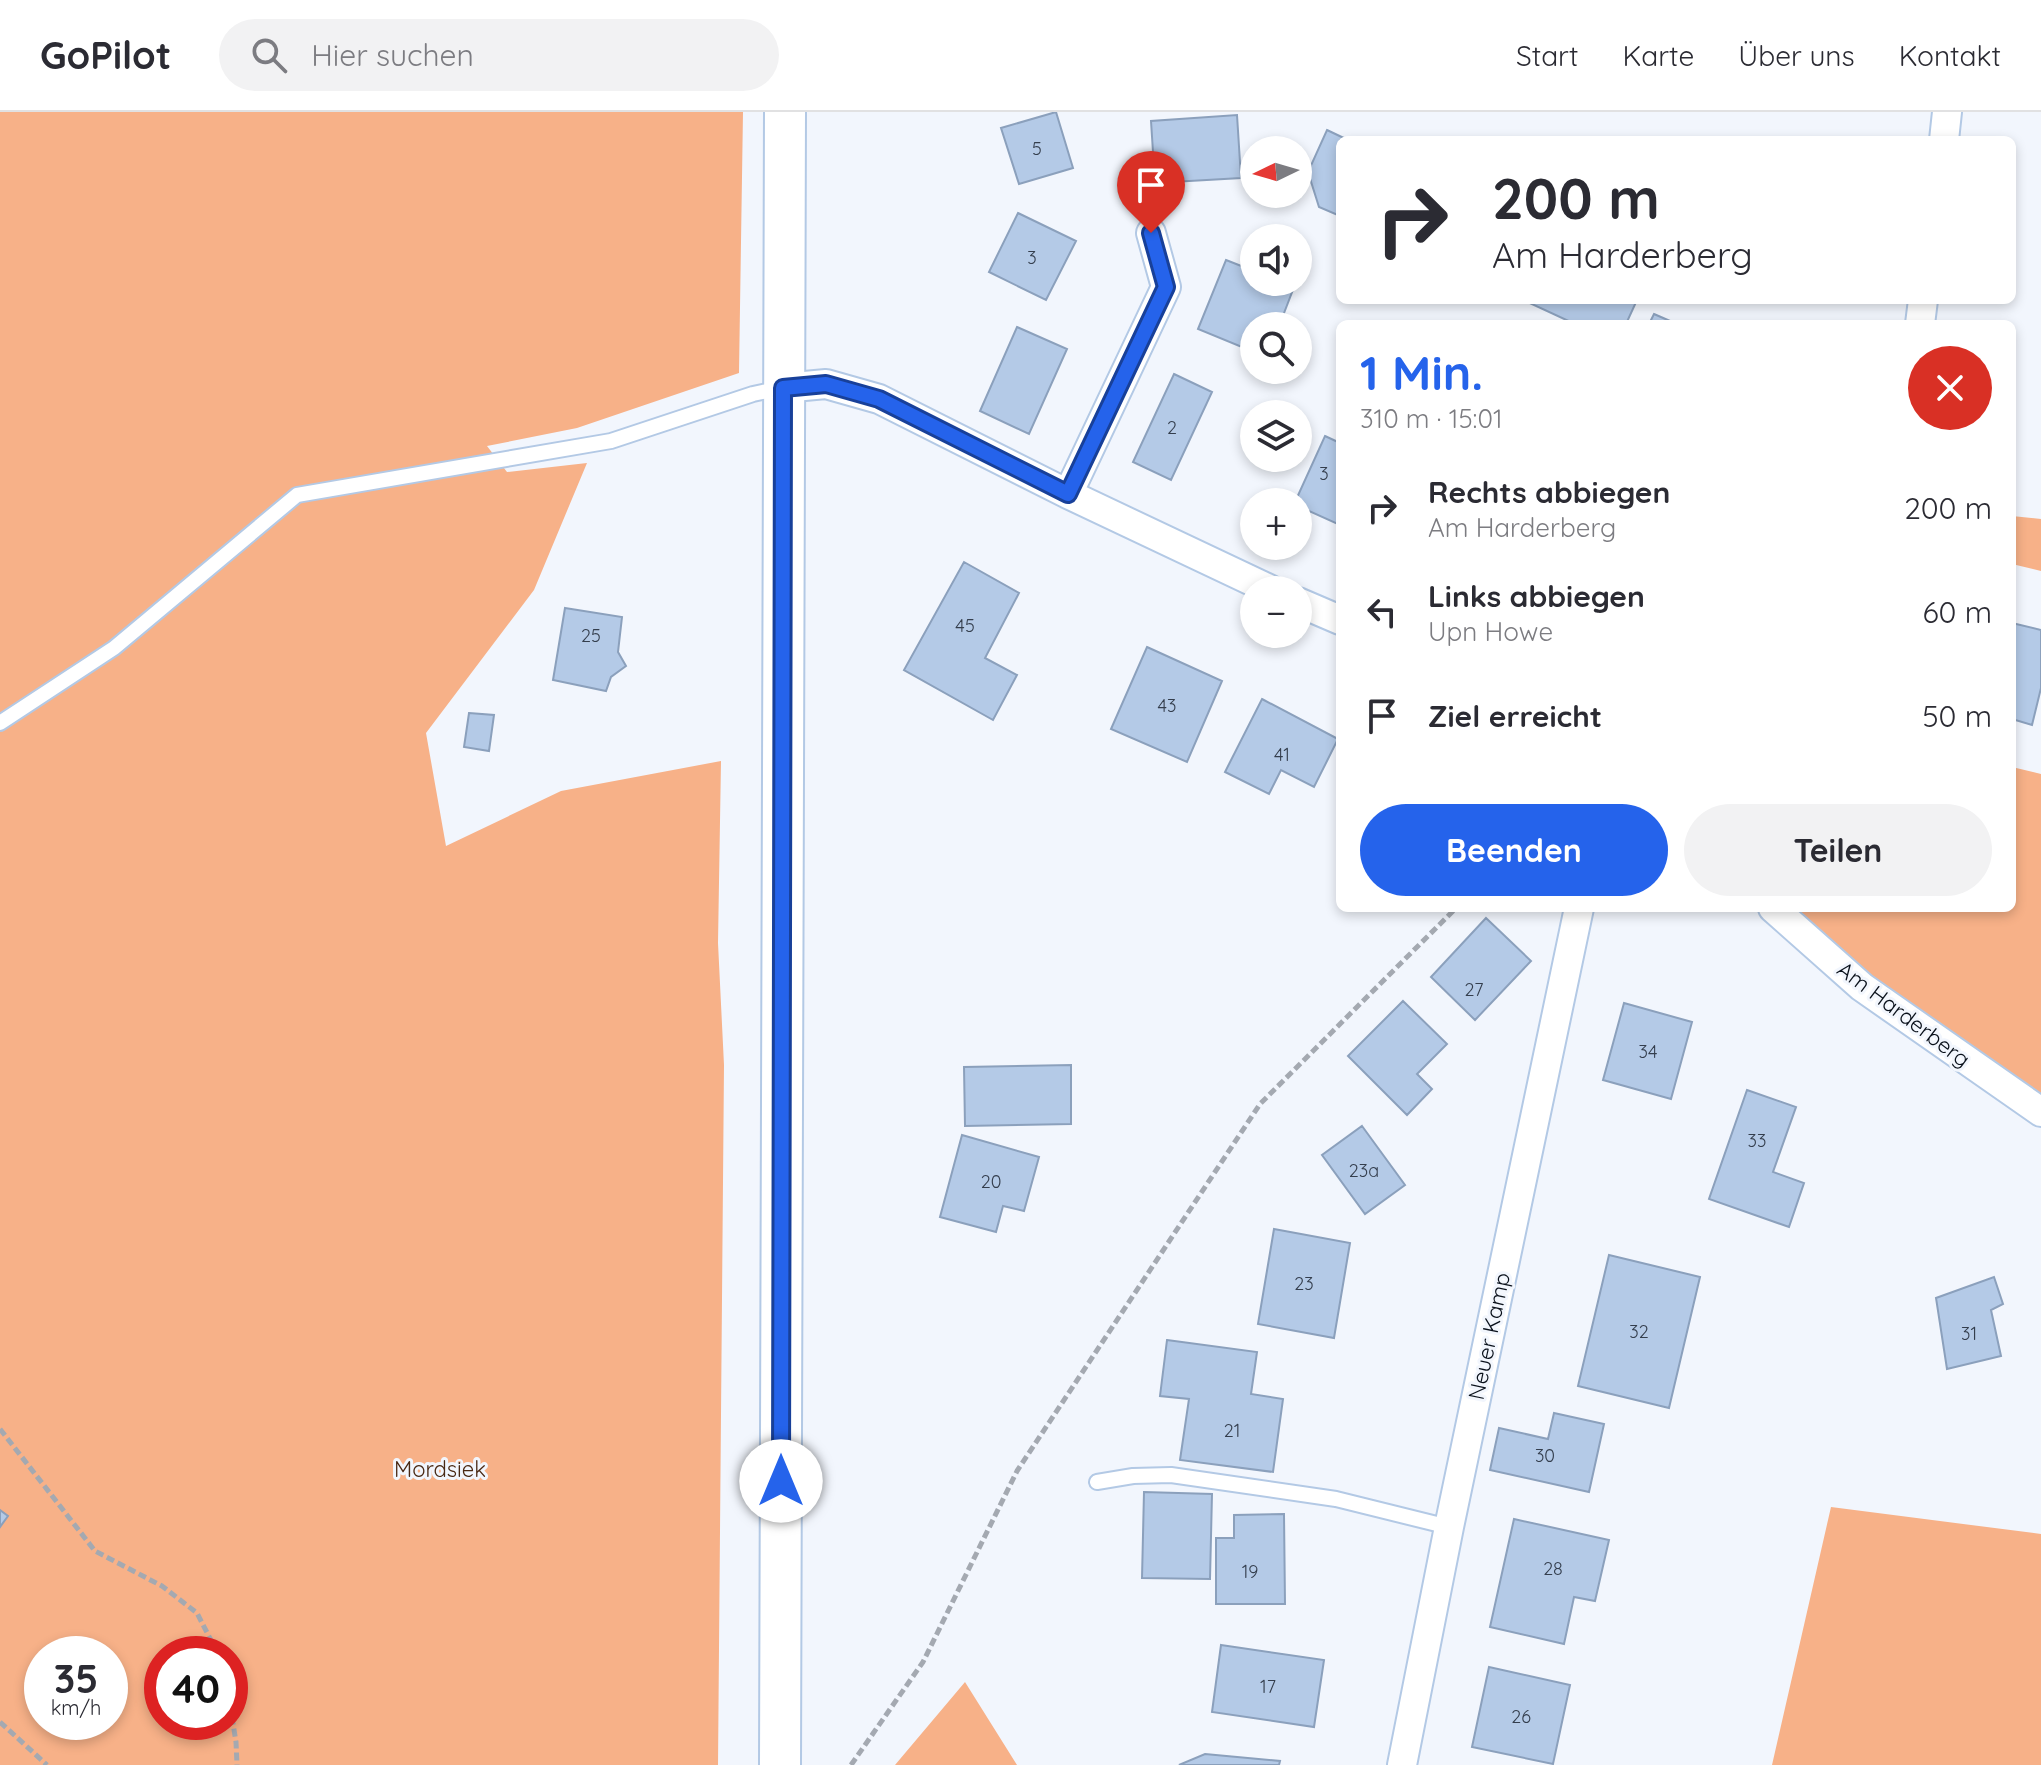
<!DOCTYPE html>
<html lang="de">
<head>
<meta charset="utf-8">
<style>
	:root { --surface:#fff; --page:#f2f2f3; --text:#2b2b33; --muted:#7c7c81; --line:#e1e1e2; --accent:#2563eb }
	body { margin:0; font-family:Quicksand,sans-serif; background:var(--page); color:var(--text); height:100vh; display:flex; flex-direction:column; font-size:30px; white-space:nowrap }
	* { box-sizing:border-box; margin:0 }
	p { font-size:26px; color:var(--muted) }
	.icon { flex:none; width:44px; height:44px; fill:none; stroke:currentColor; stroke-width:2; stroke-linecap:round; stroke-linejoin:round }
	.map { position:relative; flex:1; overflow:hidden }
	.side { position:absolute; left:1336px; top:208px; width:680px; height:592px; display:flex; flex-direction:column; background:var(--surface); border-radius:12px; box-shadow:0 4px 12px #0003 }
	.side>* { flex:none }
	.banner { position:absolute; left:1336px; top:24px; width:680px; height:168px; border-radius:12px; box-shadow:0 4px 12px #0003; background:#fff; color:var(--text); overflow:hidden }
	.needle { width:52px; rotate:265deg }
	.buttons { position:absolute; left:1240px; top:24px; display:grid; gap:16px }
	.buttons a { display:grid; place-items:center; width:72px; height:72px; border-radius:50%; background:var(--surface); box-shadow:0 4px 12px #0003; font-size:40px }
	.speed { position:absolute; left:24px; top:1524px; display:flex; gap:16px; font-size:40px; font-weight:700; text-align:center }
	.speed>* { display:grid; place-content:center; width:104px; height:104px; border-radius:50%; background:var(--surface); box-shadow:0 4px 12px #0003; line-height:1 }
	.speed small { font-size:20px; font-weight:400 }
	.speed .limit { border:12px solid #d22; background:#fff; color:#111 }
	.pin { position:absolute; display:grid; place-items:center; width:68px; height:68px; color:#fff; margin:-82px -34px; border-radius:50% 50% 50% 0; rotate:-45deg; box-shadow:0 0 8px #0007 }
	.pin .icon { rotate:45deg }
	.me { position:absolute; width:88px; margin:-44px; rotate:0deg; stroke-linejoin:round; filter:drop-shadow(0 0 6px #0008) }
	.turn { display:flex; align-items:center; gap:28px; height:168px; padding:0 24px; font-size:36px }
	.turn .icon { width:104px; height:104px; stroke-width:2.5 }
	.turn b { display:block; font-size:56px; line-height:68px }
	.round { display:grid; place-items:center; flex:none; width:84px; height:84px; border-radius:42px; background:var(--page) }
	.summary { display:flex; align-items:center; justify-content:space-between; height:136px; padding:0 24px }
	h1 { font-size:48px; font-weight:700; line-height:60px; color:var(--accent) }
	.cta { display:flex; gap:16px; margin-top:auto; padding:16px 24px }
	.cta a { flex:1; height:92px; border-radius:48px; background:var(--accent); color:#fff; font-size:32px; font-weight:700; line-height:92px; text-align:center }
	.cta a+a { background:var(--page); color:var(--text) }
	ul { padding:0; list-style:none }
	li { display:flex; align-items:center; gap:24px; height:104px; padding:0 24px }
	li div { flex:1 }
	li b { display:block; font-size:30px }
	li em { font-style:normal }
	header { display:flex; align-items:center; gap:48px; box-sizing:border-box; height:112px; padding:0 40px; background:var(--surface); border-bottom:2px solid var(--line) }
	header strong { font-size:38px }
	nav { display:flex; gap:44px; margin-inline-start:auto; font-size:28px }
	.search { width:560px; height:72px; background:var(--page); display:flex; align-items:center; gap:20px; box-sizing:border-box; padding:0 28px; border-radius:44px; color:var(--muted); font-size:30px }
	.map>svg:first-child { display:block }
	.green { fill:#f7b188; fill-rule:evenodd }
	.building { fill:#b4cae7; stroke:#8ba0bc; stroke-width:2 }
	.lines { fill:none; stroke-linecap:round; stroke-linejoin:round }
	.lane-casing { stroke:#b3c9e5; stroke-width:18 }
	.street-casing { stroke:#b3c9e5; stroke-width:32 }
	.secondary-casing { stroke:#b3c9e5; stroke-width:44 }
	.path { stroke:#a4a9b1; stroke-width:5; stroke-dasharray:8 4; stroke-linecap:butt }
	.lane { stroke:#fff; stroke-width:14 }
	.street { stroke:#fff; stroke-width:28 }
	.secondary { stroke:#fff; stroke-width:40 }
	.route-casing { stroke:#184099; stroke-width:20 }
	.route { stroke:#2563eb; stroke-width:14 }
	.labels { text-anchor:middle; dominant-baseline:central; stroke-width:6; stroke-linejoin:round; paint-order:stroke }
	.number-label { font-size:18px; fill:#343e4d }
	.street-label { font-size:22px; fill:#09101a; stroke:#f2f6fd }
	.park-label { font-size:22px; fill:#492813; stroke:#f2f6fd }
</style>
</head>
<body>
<header>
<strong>GoPilot</strong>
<div class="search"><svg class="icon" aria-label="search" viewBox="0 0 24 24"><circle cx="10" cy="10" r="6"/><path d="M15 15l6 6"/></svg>Hier suchen</div>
<nav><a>Start</a><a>Karte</a><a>Über uns</a><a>Kontakt</a></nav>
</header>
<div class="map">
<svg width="2041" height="1653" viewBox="0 0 2041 1653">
	<rect width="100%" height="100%" fill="#f2f6fd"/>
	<path class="green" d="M0,0H743L739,261L577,316L487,334L507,360L587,351L534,478L426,621L446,734L561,679L721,649L718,831L724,953L718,1653H0ZM42,1542H110V1610H42ZM162,1542H230V1610H162Z
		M2012,404L2041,407V459L2012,452Z
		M2012,655L2041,662V985L1869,863L1795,796H2012Z
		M1831,1395L2041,1422V1653H1772Z
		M965,1570L1017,1653H895Z"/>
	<path class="building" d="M1056,0L1073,56L1019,72L1001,16Z
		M1237,3L1241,66L1155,71L1151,9Z
		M1327,18L1348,28H1340V104L1319,95L1308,60Z
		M1018,101L1076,129L1046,188L989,160Z
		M1226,148L1254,159V170H1281L1294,175L1279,214H1254V240L1198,217Z
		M1523,188H1637L1626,212H1575Z
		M1654,202L1677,212H1649Z
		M1017,215L1067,237L1029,322L980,299Z
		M1174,262L1212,280L1171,368L1133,350Z
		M1325,324L1340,331V413L1298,394V390H1295Z
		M964,450L1019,481L985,546L1017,563L993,608L904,558Z
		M565,496L622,505L618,540L626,554L611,565L606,579L553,568Z
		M2012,511L2041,518V576L2032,613L2012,607Z
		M1147,535L1222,569L1187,650L1111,617Z
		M1262,587L1338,627L1314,675L1281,658L1269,682L1225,660Z
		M469,601L494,603L489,639L464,635Z
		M1486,806L1531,849L1475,908L1431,865Z
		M1403,889L1447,932L1417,962L1432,977L1407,1003L1348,944Z
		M1624,891L1692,910L1671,987L1603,968Z
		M1071,953V1012L965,1014L964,955Z
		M1747,978L1796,995L1773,1060L1804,1071L1789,1115L1709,1087Z
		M1362,1014L1405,1073L1365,1102L1322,1043Z
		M962,1023L1039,1045L1024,1099L1003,1094L996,1120L940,1105Z
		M1274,1117L1350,1131L1334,1226L1258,1212Z
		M1609,1143L1700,1165L1669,1296L1578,1274Z
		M1994,1165L2003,1192L1991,1198L2001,1244L1947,1257L1936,1186Z
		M1167,1228L1257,1240L1251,1282L1283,1287L1273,1360L1180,1348L1189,1287L1160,1284Z
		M1554,1301L1604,1312L1589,1380L1490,1358L1499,1316L1548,1327Z
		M1144,1380L1212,1382L1210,1467L1142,1466Z
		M0,1398L8,1404L0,1415Z
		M1284,1402L1285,1492H1216V1426H1234V1403Z
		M1514,1407L1609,1428L1595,1489L1574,1485L1564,1532L1490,1515Z
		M1221,1533L1324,1548L1314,1615L1212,1600Z
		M1489,1555L1570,1573L1553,1652L1472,1635Z
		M1205,1642L1280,1649L1279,1653H1179Z"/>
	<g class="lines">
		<g class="lane-casing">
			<path id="lane" d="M0,611L114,536L297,383L611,329L753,282L781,276
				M1097,1370L1133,1364L1171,1363L1336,1387L1449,1415"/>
		</g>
		<g class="street-casing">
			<path id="street" d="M1944,28L1947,0
				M1920,212L1923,188
				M783,276L826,272L879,287L1068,382L1271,478
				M1068,382L1166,175L1151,121
				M1298,490L1340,508
				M1773,796L1862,875L2041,1000
				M1402,1653L1449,1415L1579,796"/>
		</g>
		<g class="secondary-casing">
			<path id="secondary" d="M780,1653L785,0"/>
		</g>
		<path class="path" d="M0,1317L95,1439L162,1474L197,1501L218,1542
			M230,1593L236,1630L237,1653
			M0,1610L47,1653
			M851,1653L923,1550L1017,1359L1260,992L1456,796"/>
		<use href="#lane" class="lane"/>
		<use href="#street" class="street"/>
		<use href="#secondary" class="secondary"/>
	</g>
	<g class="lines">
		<g class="route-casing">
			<path id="route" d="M781,1369L783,276L826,272L879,287L1068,382L1166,175L1151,121"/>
		</g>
		<use href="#route" class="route"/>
	</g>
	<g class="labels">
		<g class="number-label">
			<text x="1037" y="36">5</text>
			<text x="1032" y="145">3</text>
			<text x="1172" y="315">2</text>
			<text x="1324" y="361">3</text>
			<text x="965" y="513">45</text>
			<text x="591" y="523">25</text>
			<text x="1167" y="593">43</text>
			<text x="1282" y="642">41</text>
			<text x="1474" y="877">27</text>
			<text x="1648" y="939">34</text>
			<text x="1757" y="1028">33</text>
			<text x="1364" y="1058">23a</text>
			<text x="991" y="1069">20</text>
			<text x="1304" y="1171">23</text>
			<text x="1639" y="1219">32</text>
			<text x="1969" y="1221">31</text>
			<text x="1232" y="1318">21</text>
			<text x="1545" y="1343">30</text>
			<text x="1553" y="1456">28</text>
			<text x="1250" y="1459">19</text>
			<text x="1268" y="1574">17</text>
			<text x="1521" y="1604">26</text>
		</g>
		<g class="street-label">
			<text transform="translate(1904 902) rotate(37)">Am Harderberg</text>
			<text transform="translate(1489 1224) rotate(-78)">Neuer Kamp</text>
		</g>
		<g class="park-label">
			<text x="440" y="1357">Mordsiek</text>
		</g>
	</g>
</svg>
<div class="buttons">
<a><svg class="needle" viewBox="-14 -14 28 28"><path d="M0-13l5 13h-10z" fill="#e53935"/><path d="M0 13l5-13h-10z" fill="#7c7c81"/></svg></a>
<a><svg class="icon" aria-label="sound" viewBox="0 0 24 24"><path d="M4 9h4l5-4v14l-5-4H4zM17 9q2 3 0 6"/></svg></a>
<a><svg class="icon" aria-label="search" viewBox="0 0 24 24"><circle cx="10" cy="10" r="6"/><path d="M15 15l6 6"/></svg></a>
<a><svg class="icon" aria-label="layers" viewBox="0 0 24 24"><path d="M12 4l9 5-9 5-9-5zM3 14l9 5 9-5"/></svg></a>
<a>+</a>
<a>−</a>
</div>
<div class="speed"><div>35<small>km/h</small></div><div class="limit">40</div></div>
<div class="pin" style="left:1151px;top:121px;background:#d93025"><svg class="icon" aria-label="arrive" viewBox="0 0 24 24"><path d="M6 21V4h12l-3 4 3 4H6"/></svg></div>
<svg class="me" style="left:781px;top:1369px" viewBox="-20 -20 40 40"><circle r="19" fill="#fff"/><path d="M0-13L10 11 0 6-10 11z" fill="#2563eb"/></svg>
<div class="banner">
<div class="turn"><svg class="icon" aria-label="right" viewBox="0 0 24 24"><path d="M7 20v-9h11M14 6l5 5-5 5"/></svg><div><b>200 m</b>Am Harderberg</div></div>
</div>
<section class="side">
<div class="summary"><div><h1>1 Min.</h1><p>310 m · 15:01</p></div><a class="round" style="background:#d93025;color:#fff"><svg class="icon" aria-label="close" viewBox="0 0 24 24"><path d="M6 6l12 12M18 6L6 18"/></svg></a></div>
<ul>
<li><svg class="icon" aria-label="right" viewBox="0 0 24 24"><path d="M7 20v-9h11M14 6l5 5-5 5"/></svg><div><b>Rechts abbiegen</b><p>Am Harderberg</p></div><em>200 m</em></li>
<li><svg class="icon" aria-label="left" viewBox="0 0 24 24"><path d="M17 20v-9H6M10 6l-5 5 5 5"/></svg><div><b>Links abbiegen</b><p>Upn Howe</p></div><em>60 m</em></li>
<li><svg class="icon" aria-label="arrive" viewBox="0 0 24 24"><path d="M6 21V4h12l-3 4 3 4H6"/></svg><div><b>Ziel erreicht</b></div><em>50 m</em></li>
</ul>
<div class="cta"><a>Beenden</a><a>Teilen</a></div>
</section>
</div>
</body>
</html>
